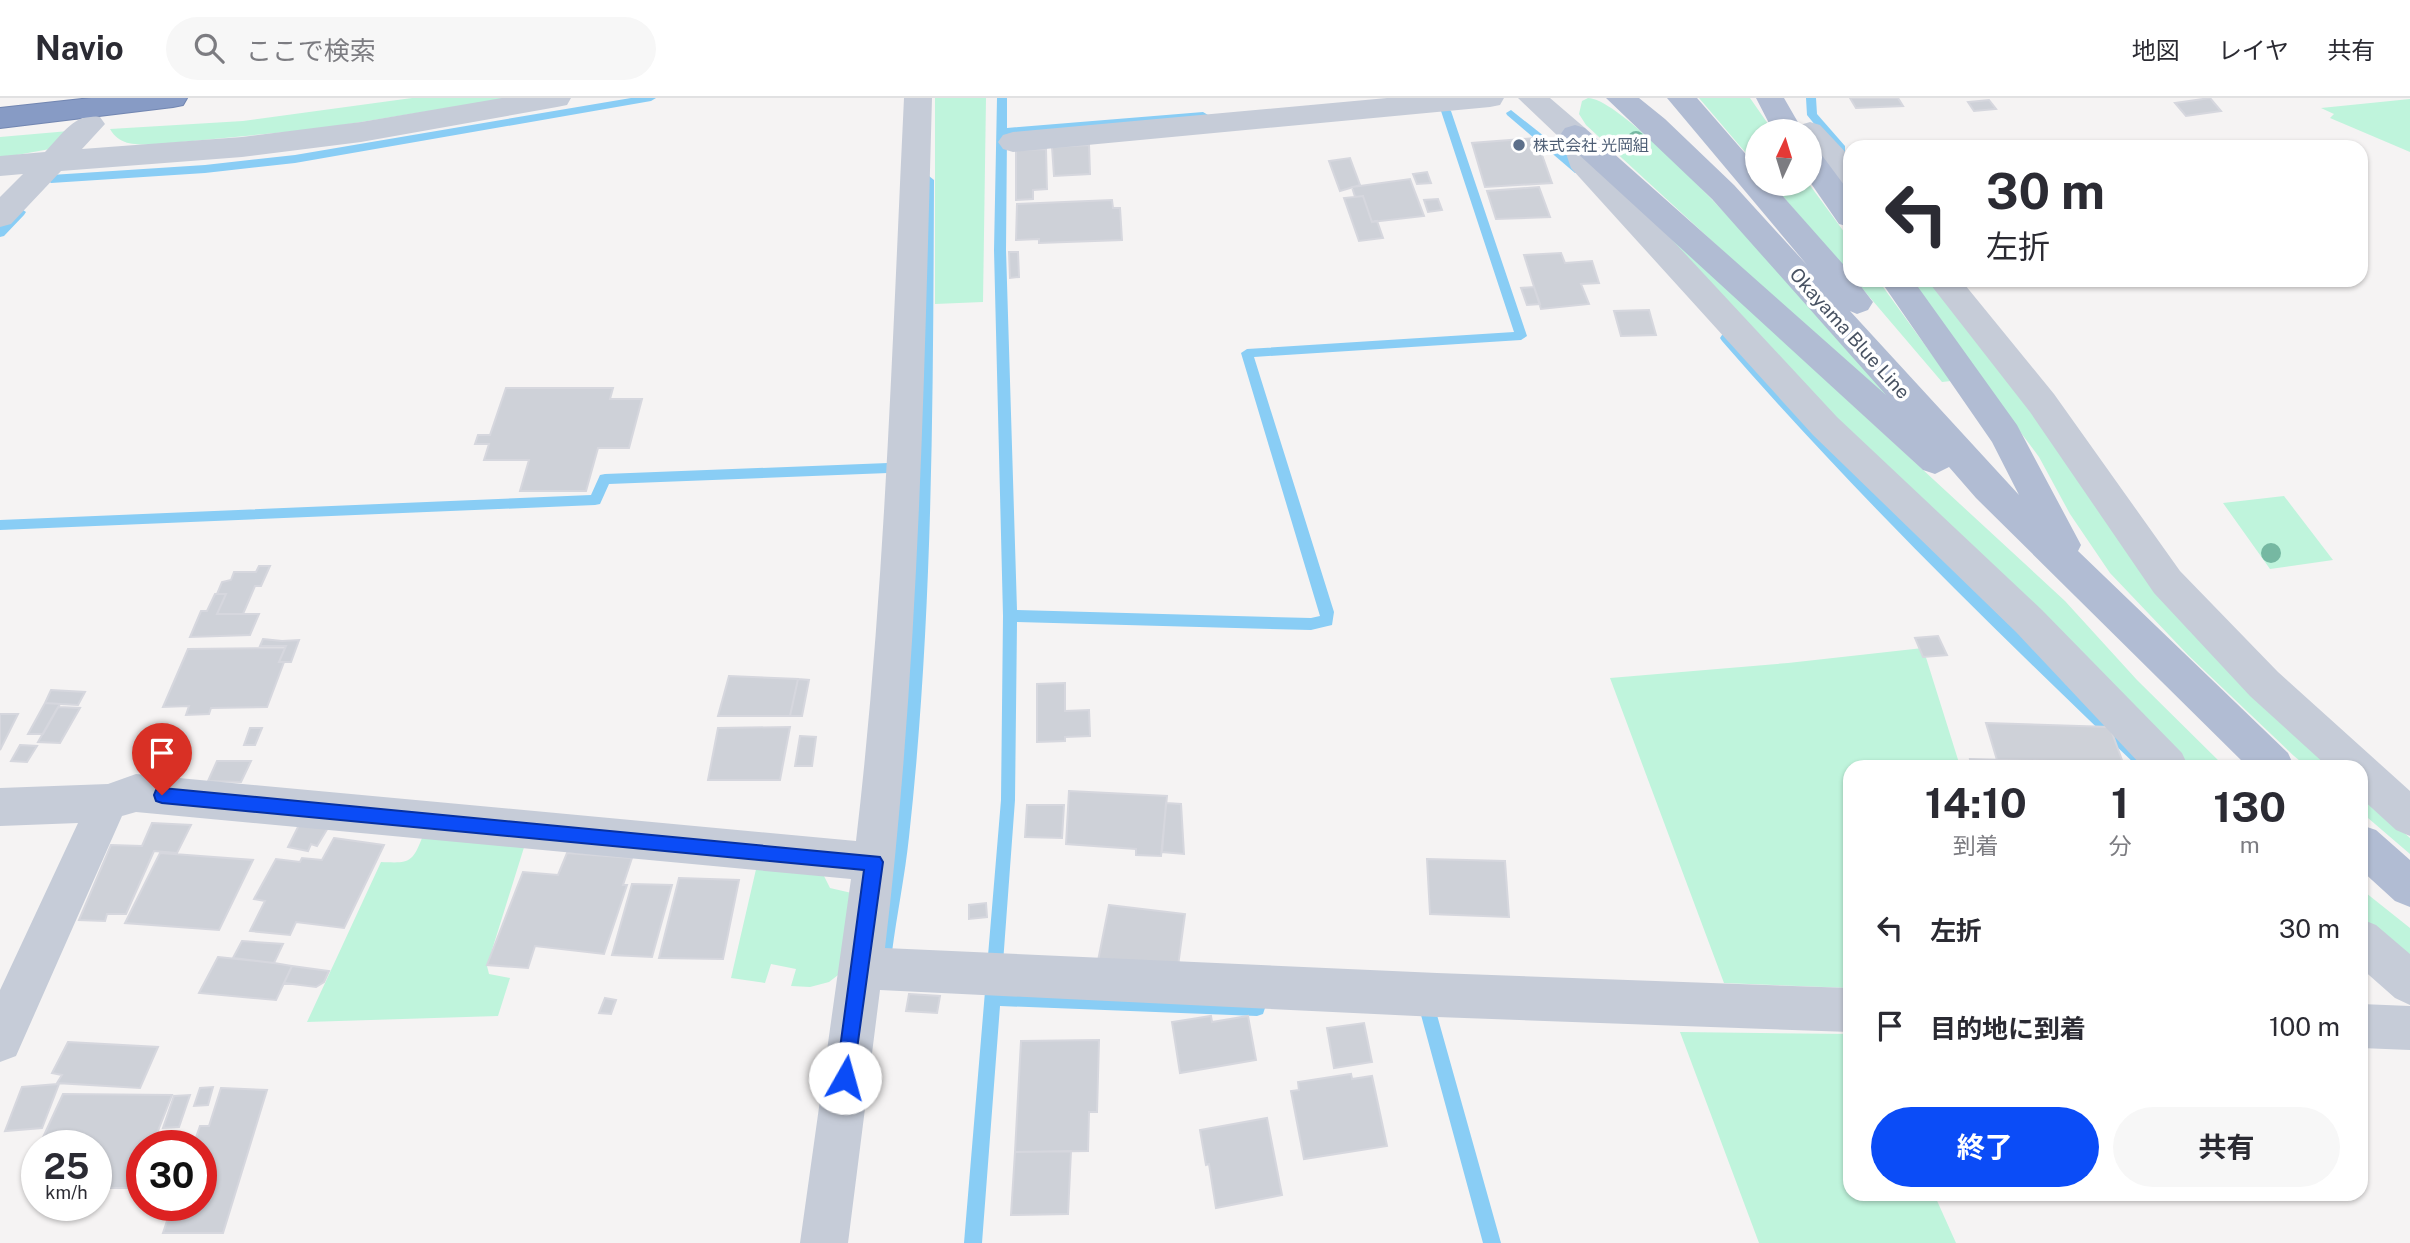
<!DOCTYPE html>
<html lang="ja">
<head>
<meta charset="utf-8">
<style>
	:root { --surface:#fff; --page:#f7f7f7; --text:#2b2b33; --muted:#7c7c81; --line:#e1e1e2; --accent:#0b4cf7 }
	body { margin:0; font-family:"Public Sans","Noto Sans JP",sans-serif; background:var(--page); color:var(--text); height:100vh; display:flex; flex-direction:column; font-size:26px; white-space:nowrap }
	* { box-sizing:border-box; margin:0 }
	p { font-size:23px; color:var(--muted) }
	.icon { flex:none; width:38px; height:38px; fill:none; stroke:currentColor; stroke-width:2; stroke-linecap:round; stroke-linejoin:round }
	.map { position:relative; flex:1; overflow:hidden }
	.side { position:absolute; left:1843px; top:662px; width:525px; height:441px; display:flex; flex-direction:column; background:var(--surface); border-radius:21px; box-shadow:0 2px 5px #0004 }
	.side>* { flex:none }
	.top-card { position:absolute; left:1843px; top:42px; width:525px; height:147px; border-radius:21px; box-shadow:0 2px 5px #0004; background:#fff; color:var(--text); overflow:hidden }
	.needle { width:46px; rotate:4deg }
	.fabs { position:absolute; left:1745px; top:21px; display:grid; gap:14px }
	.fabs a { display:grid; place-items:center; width:77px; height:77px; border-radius:50%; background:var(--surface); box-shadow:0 2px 5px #0004; font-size:35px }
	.speed { position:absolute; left:21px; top:1032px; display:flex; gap:14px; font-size:35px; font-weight:700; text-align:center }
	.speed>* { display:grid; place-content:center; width:91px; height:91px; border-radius:50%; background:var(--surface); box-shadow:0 2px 5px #0004; line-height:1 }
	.speed small { font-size:18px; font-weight:400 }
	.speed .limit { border:10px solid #d22; background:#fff; color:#111 }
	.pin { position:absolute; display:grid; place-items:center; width:60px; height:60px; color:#fff; margin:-72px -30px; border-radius:50% 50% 50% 0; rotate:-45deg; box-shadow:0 0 7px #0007 }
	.pin .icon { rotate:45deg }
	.me { position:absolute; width:77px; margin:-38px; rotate:7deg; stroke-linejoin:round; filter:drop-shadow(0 0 5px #0008) }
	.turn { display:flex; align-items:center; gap:24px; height:147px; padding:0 28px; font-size:32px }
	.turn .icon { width:91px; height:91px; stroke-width:2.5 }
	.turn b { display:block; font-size:49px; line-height:60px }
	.eta { display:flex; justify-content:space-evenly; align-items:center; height:119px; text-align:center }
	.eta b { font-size:42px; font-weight:700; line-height:49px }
	.button { display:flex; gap:14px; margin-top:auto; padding:14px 28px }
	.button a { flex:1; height:80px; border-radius:42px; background:var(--accent); color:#fff; font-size:28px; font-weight:700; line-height:80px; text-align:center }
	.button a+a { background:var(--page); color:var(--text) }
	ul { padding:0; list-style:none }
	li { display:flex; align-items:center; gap:21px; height:98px; padding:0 28px }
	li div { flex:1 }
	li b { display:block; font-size:26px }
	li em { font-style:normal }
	header { display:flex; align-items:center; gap:42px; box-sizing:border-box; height:98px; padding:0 35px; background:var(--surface); border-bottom:2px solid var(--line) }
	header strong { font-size:33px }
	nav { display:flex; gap:38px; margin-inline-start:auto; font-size:24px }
	.search { width:490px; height:63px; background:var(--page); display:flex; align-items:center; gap:18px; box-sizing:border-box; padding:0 24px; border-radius:38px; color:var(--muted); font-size:26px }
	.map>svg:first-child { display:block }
	.green { fill:#bff4dc }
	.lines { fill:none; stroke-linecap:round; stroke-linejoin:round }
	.stream { fill:#89cdf5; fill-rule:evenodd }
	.building { fill:#ced1d8; stroke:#d6d7de; stroke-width:2 }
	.highway-casing { stroke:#7286b1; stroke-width:2 }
	.minor { fill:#c6ccd8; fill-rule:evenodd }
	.major { fill:#b1bcd3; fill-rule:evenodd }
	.highway { fill:#879bc5; fill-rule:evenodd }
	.tree { fill:#76b8a2 }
	.route { fill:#0b4cf7; stroke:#0731a1; stroke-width:2 }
	.service-dot { fill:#5c6f8a; stroke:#fff; stroke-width:2.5 }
	.labels { text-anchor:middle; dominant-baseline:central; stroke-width:7; stroke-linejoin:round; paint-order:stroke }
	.far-service-label { font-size:16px; fill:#4e5e75; stroke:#fff; text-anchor:start }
	.street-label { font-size:19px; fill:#485262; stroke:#fff }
</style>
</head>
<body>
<header>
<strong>Navio</strong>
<div class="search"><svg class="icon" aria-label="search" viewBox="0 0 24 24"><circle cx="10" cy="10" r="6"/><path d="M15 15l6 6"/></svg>ここで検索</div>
<nav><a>地図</a><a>レイヤ</a><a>共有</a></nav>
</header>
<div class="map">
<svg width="2410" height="1145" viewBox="0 0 2410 1145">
	<rect width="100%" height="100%" fill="#f5f3f3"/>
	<path class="green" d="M412,0H509L318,31L150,47C133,46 119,47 110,31L243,23Z
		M935,0H986L983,204L935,206Z
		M1588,0C1634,0 1849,252 1892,299L1885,302L1586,27L1579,16L1582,3Z
		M1699,0H1750L1773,33H1757V68Z
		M2410,1V54L2330,20L2334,16L2321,10Z
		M69,33L50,51L0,60V39Z
		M1608,74L1777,237L2065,503L2137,582L2224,668H2186L2089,569L1832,322Z
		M1772,86H1809L1850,142V176Z
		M1855,182H1878L1951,283L1942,284Z
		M1907,182H1928L2294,635L2331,668H2306L2294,658L2188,557L2110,475L2070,416L2039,359Z
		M2284,398L2333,462L2270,471L2223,405Z
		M1923,550L1960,668H1850V890L1724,885L1610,580L1788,565Z
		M2361,695L2410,740V756L2361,714Z
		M422,740L526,743L487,868L489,876L510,880L498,918L307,924L381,764C408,765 412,766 422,740Z
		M757,767L820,770L830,790L856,796L842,874L829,884L810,889L791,888L796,871L771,866L765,885L731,880Z
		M2361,791L2410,830V869L2361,827Z
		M1680,934L1850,936V1096H1934L1956,1145H1759Z"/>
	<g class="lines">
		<path class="stream" d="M631,0H656L651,3L295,65L205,75L51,85L46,81L51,77L205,67L295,57Z
			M997,0H1007V30L1203,14L1208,17L1203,20L1007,37L1006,152L1017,512L1311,520L1320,518L1241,255L1247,251L1514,234L1441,13L1442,11L1446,10L1451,13L1527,238L1521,242L1254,259L1334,514L1332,527L1311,532L1017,524L1015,702L1001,892L1257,902L1263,904L1265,910L1263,916L1257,918L1000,908L982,1145H964L1001,702L1003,518L994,152Z
			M1806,0H1816L1817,16L1845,48V54H1837L1807,17Z
			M1511,12L1583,69V75H1575L1507,17L1506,15Z
			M929,78L934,82C933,301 933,521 909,739C905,777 897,816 892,854L890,859L884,862L878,859L876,854C882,816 889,777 894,739C919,521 921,301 924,82Z
			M20,110L26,114L24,117L4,138L0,139V128L16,111Z
			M1726,236L1730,237C1862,387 2007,525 2151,663L2153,668H2137C1994,531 1852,393 1722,243L1720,240L1722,237Z
			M888,365L894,370L888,375L609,386L600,406L595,407L0,432V422L591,397L600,377L605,376Z
			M1429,909L1435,911L1437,917L1501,1145H1483L1421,917L1423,911Z"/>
	</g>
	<path class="building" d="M1850,0H1898L1903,8L1856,10Z
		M2210,0L2221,13L2186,18L2175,5Z
		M1989,2L1996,11L1974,13L1968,4Z
		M1536,40L1552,85L1485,89L1472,45Z
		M1089,47L1090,76L1054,78L1052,49Z
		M1046,51L1047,91L1033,92V101L1016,102V52Z
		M1350,60L1360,87L1340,93L1329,63Z
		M1427,74L1431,85L1417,86L1413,76Z
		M1410,81L1424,118L1372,124L1363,98L1355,99L1352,89Z
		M1539,89L1550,119L1496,121L1487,93Z
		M1363,98L1372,124L1377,123L1383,140L1359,143L1344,100Z
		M1438,101L1442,112L1428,114L1424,102Z
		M1112,102L1113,110H1120L1122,142L1039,145V141L1016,142L1017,106Z
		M1009,154H1018L1019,179L1010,180Z
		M1561,155L1565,165L1592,163L1599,185L1581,186L1589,206L1541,211L1524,157Z
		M1534,189L1540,206L1527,207L1521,190Z
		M1649,212L1656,237L1621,238L1614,213Z
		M506,290H613L610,301H642L629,350H598L586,393H520L529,362H484L489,346H475L478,337H490Z
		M259,468H270L261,488H255L243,516H217L226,496H217L222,484L231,482L234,474H256Z
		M215,496H226L217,516H259L250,537L190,539L201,513H207Z
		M1938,538L1947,557L1923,559L1915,540Z
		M263,541L282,543L299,542L291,564H279L286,548H260Z
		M285,550L279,564H284L267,609L211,610L209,616L186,617L189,608L163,609L188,551Z
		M729,578L798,581L790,618H718Z
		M798,581L809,582L802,618H790Z
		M1065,585V613L1089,612L1090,638L1065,639V643L1037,644V586Z
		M51,592L85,594L78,607L45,605Z
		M45,605L60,606L43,636H28Z
		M58,609L80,610L60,645L38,644Z
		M0,616H18L0,652Z
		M1986,625L2110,629L2123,665L1997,662Z
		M790,629L780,682H708L718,630Z
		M250,630H262L255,647H244Z
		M800,638L816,639L812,668H795Z
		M20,647L37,648L27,664L11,663Z
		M1970,661L2123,665L2145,668H1972Z
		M217,663H251L241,684L208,683Z
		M1069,693L1167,698L1161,758L1136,757V751L1066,746Z
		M1166,705L1181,706L1184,756L1162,754Z
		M1027,707H1064L1062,740L1025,739Z
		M152,725L191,727L177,755L154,753L126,816H107L105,823L79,822L111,747L142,748Z
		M299,727L329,728L317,748L311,746L308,753L288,749Z
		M334,740L384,747L344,830L296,824L290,837L250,833L265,803L254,801L276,761L300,764L302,760L322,762Z
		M160,755L253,762L219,832L125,825Z
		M567,755L632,760L623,787H627L604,856L535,848L528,870L487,867L523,774L558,777Z
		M1427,761L1505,763L1509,819L1430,816Z
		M679,780L739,782L723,861L659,860Z
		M632,786L672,787L652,859L612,857Z
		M986,805L987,819L969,821V807Z
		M1109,807L1185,816L1178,868H1097Z
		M242,843L283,846L274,865L233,860Z
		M218,859L274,865L292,868L276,902L199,895Z
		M292,868L329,873L324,884L316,889L284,885Z
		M909,896L940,898L937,915L906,913Z
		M605,900L616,902L611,916L599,915Z
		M1211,918L1212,924L1248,918L1256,962L1180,975L1172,924Z
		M1364,925L1372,964L1334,970L1327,930Z
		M1099,942L1097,1014H1089L1088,1053L1015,1054L1021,943Z
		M68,944L158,949L140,990L57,985L62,977L52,975Z
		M1351,976L1352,981L1372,978L1387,1048L1304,1061L1291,993L1299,992L1298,984Z
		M59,986L42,1030L5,1033L22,989Z
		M213,989L208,1007L194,1008L200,990Z
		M221,990L267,992L223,1135H163L172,1108H201V1048H193L200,1028H209Z
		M63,996L172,997L152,1048H142V1073L135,1090H96V1048H39Z
		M190,997L179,1029L163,1030L174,998Z
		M1267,1020L1282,1097L1216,1110L1209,1066L1206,1067L1200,1032Z
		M1071,1053L1068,1116L1011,1117L1015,1054Z"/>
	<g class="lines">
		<g class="highway-casing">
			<path id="highway" d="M91,0H187L183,7L173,9L0,30V10Z"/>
		</g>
		<path class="minor" d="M502,0H571L567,7L557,9L361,44L242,59L61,73L11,126L0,129V99L23,76L0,78V58L45,54C61,38 76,13 100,19L105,26L82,51L242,39L361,24Z
			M904,0H932C924,284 919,567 885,850L1437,875L1850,890V934L1437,919L880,892L848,1145H800L851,781L136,714L122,718L16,958L0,964V892L78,725L0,728V690L108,686L136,676L856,743C885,496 892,248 904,0Z
			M1387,0H1504L1500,7L1490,9L1013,54L1003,51L998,44L1003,37L1013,34Z
			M1518,0H1550L1585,30L1596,60L1837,319L2042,512L2182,655L2188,668H2142L2016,534L1813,337L1571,70L1561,41Z
			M1810,24L1820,27L1850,59V88L1839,85L1810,52V33H1796L1800,27Z
			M1927,182H1961L2054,296L2180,473L2278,574L2410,693V738L2396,732L2361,700V668H2327L2250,598L2154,495L2030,314Z
			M2361,821L2376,827L2410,856V907L2395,900L2361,870Z
			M2361,906L2410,908V952L2361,950Z"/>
		<path class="major" d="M1606,0H1639L1665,21L1734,87L1807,167L1667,0H1697L1757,69V86H1772L1850,174V182H1856L1873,204L1868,212L1857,216L1850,213L2019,397L1992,344L1880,182H1913L2017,327L2081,447L2078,453L2288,655L2294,668H2247L1976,400L1949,369L1935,376L1923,372L1565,44L1560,37L1565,30L1575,27L1585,30L1886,297L1712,101Z
			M1756,0H1784L1803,33H1773Z
			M1810,53L1821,56L1850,95V129L1839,126L1810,84Z
			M2361,727L2376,732L2410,762V809L2395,803L2361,772Z"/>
		<use href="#highway" class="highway"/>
	</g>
	<g class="tree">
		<circle cx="1636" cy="41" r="8"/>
		<circle cx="2271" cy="455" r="10"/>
	</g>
	<path class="route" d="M162,690L880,759L883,764L852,987L845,989L838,987L836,980L864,772L162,705L156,703L154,697L156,692Z"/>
	<circle class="service-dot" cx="1519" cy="47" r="7"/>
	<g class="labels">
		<g class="far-service-label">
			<text x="1533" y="47">株式会社 光岡組</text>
		</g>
		<g class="street-label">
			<text transform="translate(1850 235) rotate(48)">Okayama Blue Line</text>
		</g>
	</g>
</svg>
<div class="fabs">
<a><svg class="needle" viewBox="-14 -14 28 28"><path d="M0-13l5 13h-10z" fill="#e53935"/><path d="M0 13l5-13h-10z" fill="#7c7c81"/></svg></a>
</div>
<div class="speed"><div>25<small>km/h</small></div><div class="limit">30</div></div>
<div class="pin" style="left:162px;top:697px;background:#d93025"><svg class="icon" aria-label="arrive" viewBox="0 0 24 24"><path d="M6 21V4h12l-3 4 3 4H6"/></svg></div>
<svg class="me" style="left:845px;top:980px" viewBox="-20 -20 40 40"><circle r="19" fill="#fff"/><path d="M0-13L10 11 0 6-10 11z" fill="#0b4cf7"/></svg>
<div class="top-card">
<div class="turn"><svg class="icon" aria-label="left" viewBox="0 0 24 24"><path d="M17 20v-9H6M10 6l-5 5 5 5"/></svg><div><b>30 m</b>左折</div></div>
</div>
<section class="side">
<div class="eta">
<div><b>14:10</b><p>到着</p></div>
<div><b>1</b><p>分</p></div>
<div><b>130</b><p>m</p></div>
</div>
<ul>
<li><svg class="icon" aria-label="left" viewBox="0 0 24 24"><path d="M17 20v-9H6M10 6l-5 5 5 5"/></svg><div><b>左折</b></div><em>30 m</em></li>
<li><svg class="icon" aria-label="arrive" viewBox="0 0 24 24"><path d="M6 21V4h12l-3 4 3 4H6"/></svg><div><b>目的地に到着</b></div><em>100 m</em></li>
</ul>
<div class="button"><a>終了</a><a>共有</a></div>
</section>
</div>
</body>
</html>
